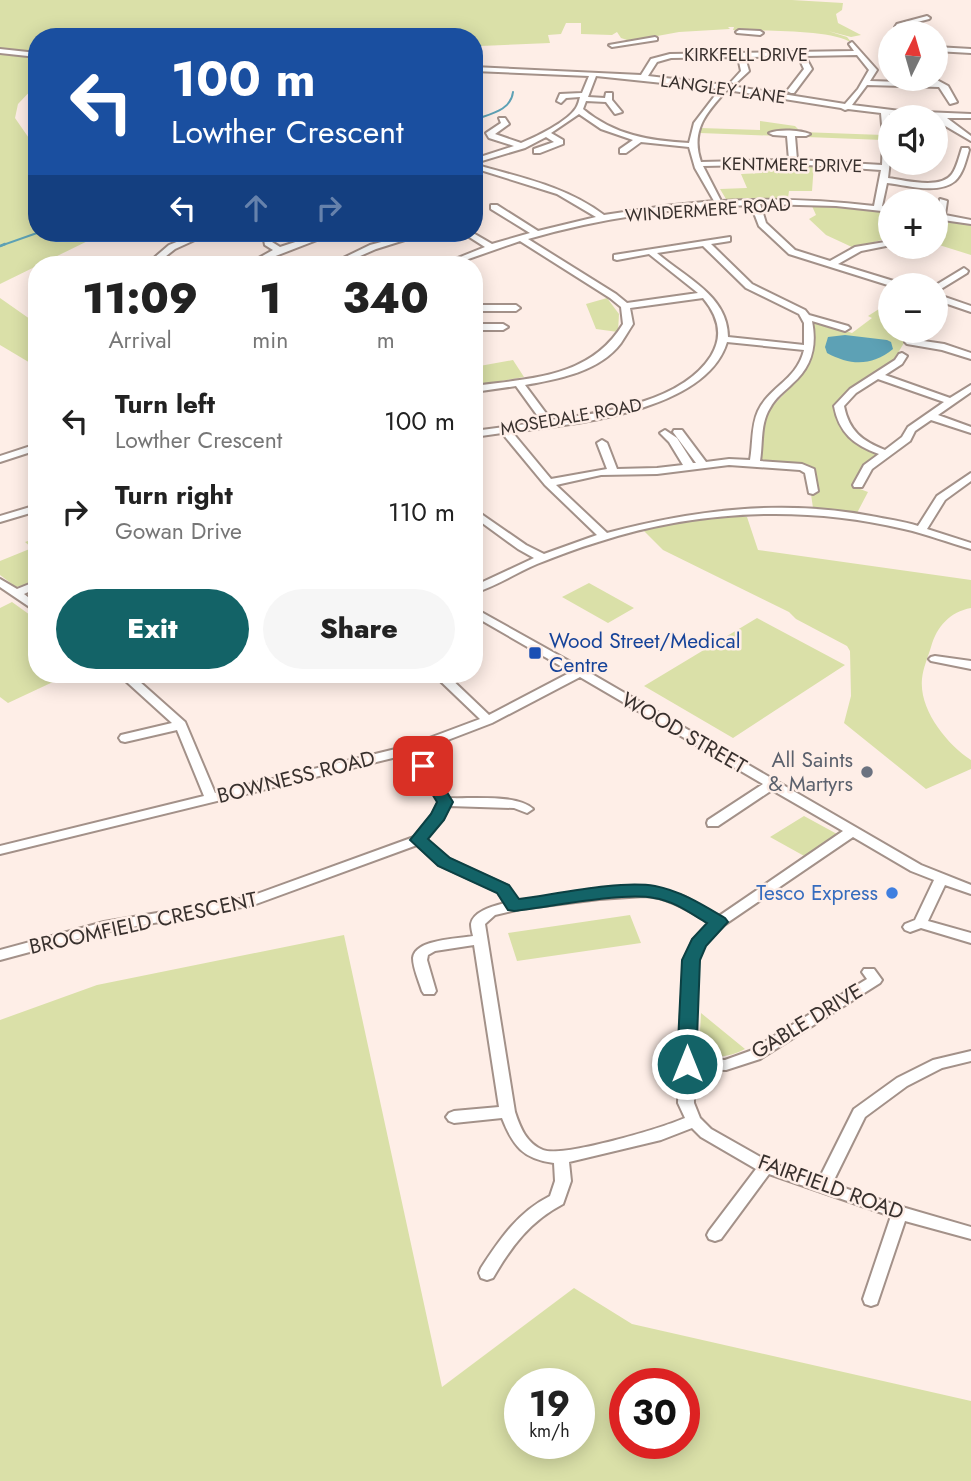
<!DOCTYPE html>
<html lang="en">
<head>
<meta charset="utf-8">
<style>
	:root { --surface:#fff; --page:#f6f6f6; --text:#222; --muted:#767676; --accent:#136367 }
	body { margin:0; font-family:Jost,sans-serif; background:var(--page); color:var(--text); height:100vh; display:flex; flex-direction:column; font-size:26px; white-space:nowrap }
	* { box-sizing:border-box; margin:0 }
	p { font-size:23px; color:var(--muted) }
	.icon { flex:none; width:38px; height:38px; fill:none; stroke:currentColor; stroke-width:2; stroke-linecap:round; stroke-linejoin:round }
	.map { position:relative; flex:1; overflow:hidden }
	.drawer { position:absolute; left:28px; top:256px; width:455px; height:427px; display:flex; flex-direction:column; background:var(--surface); border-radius:28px; box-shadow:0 4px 18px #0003 }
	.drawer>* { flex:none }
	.banner { position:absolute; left:28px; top:28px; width:455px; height:214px; border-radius:28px; box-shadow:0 4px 18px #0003; background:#1a4fa0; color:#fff; overflow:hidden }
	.needle { width:46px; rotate:5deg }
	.buttons { position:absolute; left:878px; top:21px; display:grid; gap:14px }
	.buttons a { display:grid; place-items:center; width:70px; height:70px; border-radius:50%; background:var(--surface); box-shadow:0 4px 18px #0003; font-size:35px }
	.speed { position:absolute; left:504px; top:1368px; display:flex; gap:14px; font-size:35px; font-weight:700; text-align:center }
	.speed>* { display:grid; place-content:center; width:91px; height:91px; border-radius:50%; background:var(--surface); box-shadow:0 4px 18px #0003; line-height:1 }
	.speed small { font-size:18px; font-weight:400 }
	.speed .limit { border:10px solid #d22; background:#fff; color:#111 }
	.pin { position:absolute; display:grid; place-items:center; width:60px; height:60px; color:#fff; margin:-30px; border-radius:14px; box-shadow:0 4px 10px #0006 }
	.me { position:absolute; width:77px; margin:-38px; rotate:0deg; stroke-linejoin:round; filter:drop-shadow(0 0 5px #0008) }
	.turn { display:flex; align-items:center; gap:24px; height:147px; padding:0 28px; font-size:32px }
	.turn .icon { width:91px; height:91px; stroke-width:2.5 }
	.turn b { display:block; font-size:49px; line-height:60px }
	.lanes { display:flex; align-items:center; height:66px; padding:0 28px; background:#0003; justify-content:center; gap:35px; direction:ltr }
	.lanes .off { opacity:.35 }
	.eta { display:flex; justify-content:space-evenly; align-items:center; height:119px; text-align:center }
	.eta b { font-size:42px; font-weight:800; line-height:49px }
	.action { display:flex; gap:14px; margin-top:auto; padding:14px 28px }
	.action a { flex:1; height:80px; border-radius:42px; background:var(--accent); color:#fff; font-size:28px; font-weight:800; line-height:80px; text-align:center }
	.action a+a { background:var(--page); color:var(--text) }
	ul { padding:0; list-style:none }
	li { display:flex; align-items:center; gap:21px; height:91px; padding:0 28px }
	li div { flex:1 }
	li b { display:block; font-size:26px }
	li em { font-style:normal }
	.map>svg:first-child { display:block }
	.green { fill:#dae0a8; fill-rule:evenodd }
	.water { fill:#5da1b5 }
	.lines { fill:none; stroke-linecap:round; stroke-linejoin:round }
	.stream-far1 { stroke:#5da1b5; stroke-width:2 }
	.stream { stroke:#5da1b5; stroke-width:2.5 }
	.minor-casing { stroke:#a39189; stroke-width:4 }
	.minor { fill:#fff; fill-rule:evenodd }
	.route { fill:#136367; stroke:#0c4043; stroke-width:2 }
	.transit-dot { fill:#1a4fb4; stroke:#feeee7; stroke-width:2.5 }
	.worship-dot { fill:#6b7280; stroke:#feeee7; stroke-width:2.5 }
	.shop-dot { fill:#3f7fe0; stroke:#feeee7; stroke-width:2.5 }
	.labels { text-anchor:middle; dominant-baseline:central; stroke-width:5; stroke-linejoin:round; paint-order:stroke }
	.far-street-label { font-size:18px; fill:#39312e; stroke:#feeee7 }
	.transit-label { font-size:21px; fill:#164399; stroke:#feeee7; text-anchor:start }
	.street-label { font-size:21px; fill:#39312e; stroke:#feeee7 }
	.worship-label { font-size:21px; fill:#5b616d; stroke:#feeee7; text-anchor:end }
	.shop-label { font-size:21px; fill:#366cbe; stroke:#feeee7; text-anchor:end }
</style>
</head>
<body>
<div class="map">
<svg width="971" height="1481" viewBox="0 0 971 1481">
	<rect width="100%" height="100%" fill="#feeee7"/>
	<path class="green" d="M0,0H792L843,3L842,10L836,14L838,23L861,35L851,37L828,31L847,37L852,43C831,28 749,31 733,30L734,27H728L730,29L679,32L630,41L621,38L617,32L612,35L581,34V23H566L561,34L548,35L550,43L481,46V49H474V37H37V53L0,48Z
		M0,54L37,58V84L18,104L15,118L33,144L37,145V233H104L0,284Z
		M760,121L795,126L801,132L883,135V140L700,133L701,128L760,130Z
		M760,163L814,164L812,191H789L788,198L726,199L720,189L747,188L741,174L762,173Z
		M812,206L891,212V240L888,238L854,248L826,235L809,219L816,215Z
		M950,221L971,225V255L936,244V237Z
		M0,298L37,324V367L0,345Z
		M607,298L619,314L618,332L596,329L586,304Z
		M879,309L891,312V331H911L892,363L848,390L835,403C837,431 850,442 875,452L876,456L864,466L852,486L868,492L857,513L813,508L811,494L818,493L815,471C799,457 776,470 760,459L765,419L770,409L803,374L807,365L814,345V320L852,333L872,318L868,316Z
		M513,360L524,377L484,384L480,378L474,379V367Z
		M709,517H747L758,550L971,580V608C950,612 937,626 931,647C928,657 923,668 922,679C919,710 947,744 971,760V769L926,789L844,723L851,696L850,651L847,646L796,619L789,612L663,550L643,530Z
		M37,538V582L16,587L0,575V561L32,548L25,542Z
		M589,583L634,608L608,623L562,597Z
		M12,602L37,620V674H70L8,703L0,697V608Z
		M757,618L845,665L733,738L644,686Z
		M804,816L837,834L806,857L770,837Z
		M630,915L641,943L517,961L508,933Z
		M344,935L442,1387L574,1288L632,1324L971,1401V1481H0V1020L97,985ZM520,1384H579V1444H520ZM625,1384H684V1444H625Z
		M701,1013L745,1049C732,1056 712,1061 699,1051Z"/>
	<path class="water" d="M845,335L887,340L891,342L893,349C872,366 851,366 827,353L825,347L828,337Z"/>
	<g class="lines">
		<path class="stream-far1" d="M474,120C489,114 511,111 513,92
			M0,246L37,233"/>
		<path class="stream" d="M0,246L5,244"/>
		<g class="minor-casing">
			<path id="minor" d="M927,16L930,18L929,19L902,26L909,33H902L895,27L897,24Z
				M739,30L760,31L763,33L760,35L737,33L736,32Z
				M655,37L657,38V40L612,47L609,45Z
				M852,42L877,70L870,81L933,83L931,81L935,79L948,86L957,102L950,104L939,87L867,85L852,105L900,111L971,114V118H947L971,136V141L942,124L939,118L889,114L891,152L888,178C904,180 941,190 952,174C957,167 959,157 962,148H968L969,150C966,160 963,174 955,181C938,195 906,185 887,183L882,206L891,208V212L836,206L760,204L766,223L795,250L830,261L855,247L891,241V245L861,251L838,264L900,283L901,285L891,286L789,254L759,226L751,205C677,207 601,218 528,239L616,294L627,303L698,293L649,254L617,260L614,259V255L730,237V241L711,244L752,284L805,310L809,315L848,326L850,328L845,331L812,321C817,346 812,367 792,384C784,392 775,398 770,408C760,424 763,443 760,461L802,464L814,469L818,491L813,494L809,493L805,473L800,470L729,465L657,474L601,475L556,485L607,533C694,510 782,499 871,516C886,519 903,521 918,526L937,496L971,473V481L945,500L927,529L971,543V549C949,543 927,534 904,529C803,505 697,510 598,542C578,548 557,556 537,564C516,573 496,586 474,593V586L534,558L518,549L474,517V509L526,545L544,554L597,535L545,485L502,433L474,437V431L542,422L516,386L474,392V386C531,378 590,378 623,324L621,307L610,298L520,241L454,264H443L485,247L463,233H473L492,244L530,233L491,209V205H497L538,231L596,217L557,194L474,168V159L514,146L489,138L486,133L501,123L499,118H505L509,124L495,134L521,143C536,137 567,122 576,108C578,105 579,101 580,97L566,98L561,103L557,101L560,94L582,93L589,76L474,71V67L641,75L651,59L670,54L854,51L849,44ZM857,55L869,70L858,89L845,104L725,85L648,76L657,62L671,58L738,57L741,71L731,82L735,84L749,71L745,57L798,56L804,69L787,91L791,93H794L812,69L805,56ZM596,76L720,89L694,123L689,143C650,141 614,135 583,109L586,101L606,102L615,114L622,112L612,100V93H606L605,98L588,97ZM727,90L841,108L845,110L848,109L881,113L883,137L882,165L797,160L795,136H806L810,134C800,130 779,129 769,133L773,135L787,136L789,160L701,162C690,130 707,112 727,90ZM579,114L601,129L633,140L620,149V153H626L641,142L689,147L695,168L714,201L665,206L604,215C568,188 527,179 484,167L475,163L525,148L546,137L554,142L534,149V153H540L563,144V140L551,133ZM793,164L881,170L874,206C823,200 773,198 721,201L703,166ZM703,246L746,288L799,314L804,323V345L728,337C728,295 684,277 657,253ZM703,298C718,316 724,335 711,356C681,403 601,413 551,420L525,385C558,379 599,372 621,343C625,337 629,330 633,324L630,308ZM727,342L804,350C797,380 770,386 758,411C751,426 753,444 750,460L729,459L706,462L682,430H674L673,432L696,463H693L677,438L665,430L660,433L669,442L683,465L657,468L617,469L607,443L602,440L597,443L607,469L551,479L512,432C572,424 706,412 727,342Z
				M936,47L971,49V53L936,51Z
				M0,49L37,53V57L0,53Z
				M480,95V99L474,101V96Z
				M940,199L947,201L945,215L971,220V224L936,219Z
				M199,233H210L175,249L156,264H147L169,245Z
				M278,233L285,235L272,242L280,247L323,233H335L273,257L290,264H278L266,260L258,264H248L273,250L265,245L264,240Z
				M415,233H427L376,249L342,264H331L370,245Z
				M964,268L968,271L967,273L936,292V285Z
				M936,294L971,306V312L936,300Z
				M474,305H516L520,308L516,311H474Z
				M474,324H503L508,327L503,330H474Z
				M910,339L944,344L971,353V359L942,350L907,344L905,342Z
				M902,353L907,356L902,364L885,375L950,398L971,385V392L938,415L971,427V433L931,420L915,431L910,441L872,469L862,487H854L853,485L864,465L879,454C854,445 839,433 834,406L850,389L895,360L899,354ZM878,379L944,402L908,427L902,437L885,450C862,441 849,431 844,406L856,393Z
				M37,444V450L0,462V456Z
				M37,505V511L0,522V516Z
				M0,579L17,589L37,581V588L24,594L37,604V612L0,587Z
				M474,608L585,670L921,865L971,885V894L945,885L928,921L971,933V943L921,928L910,932L905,930L903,927L905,924L915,920L934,880L911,871L853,837L724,925L704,945L698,960L693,1059L725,1060L750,1051L867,979L862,972L864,969H874L882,980L880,983L760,1059L726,1070L693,1069L694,1103L700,1118L711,1129L771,1163L819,1179L854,1109L897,1078L933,1060L971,1051V1061L942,1068L907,1086L865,1117L832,1184L902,1207L971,1227V1239L905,1221L877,1304L871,1306L865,1304L863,1299L891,1216L769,1174L721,1239L715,1241L709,1239L707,1235L709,1231L756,1169L701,1137L692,1128L661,1140L569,1162L571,1181L563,1204C530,1221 511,1247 493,1278L487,1280L481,1278L479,1273L481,1268C500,1239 518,1212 550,1196L555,1181L554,1163C523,1159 513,1146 502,1118L454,1123L449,1121L446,1117L449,1113L454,1111L499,1107L474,945L435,951L428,955L427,960L436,991L434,994H424L422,991C419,981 413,968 413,958C415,939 458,939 473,936C472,932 471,928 471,924C473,911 494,906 505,903L498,892L439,865L417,845L253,905L104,932L0,960V950L104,922L246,898L414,837L432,815L439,802L409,754L0,854V846L204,796L177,730L125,742L121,741L119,738L121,735L172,723L118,674H131L185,722L215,793L408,746L480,719L433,674H446L489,715L571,672L474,616ZM580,677L763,784L708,820L707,823L708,826H718L772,790L843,831L719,916L685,897L656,888L599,890L517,901L508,886L449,859L426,839L443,819L449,806L514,808L527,813L533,809C517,794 471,799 449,798L419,751L492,723ZM644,896C669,897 689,911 710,923L693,940L684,960L679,1046L678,1103L685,1118C662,1128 563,1158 543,1150C526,1143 520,1127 515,1112L485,924L495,915L520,909L599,899Z
				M935,656L971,661V669L931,661L929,659L931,657Z"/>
		</g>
		<use href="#minor" class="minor"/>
	</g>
	<path class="route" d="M423,762L429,763L453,802L444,820L428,839L450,858L509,885L519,899C557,894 619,880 655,886C681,891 703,905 725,918L728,922L706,946L700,960L696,1064L693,1069H680L677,1064L682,960L692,939L707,923C690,913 674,901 654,898C621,892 550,907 514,911L508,910L497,893L438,866L410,840L431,814L437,802L415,766Z"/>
	<rect class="transit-dot" x="528" y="646" width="14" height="14" rx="3.5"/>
	<circle class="worship-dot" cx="867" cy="772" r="7"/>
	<circle class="shop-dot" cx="892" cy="893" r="7"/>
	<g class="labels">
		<g class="far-street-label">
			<text x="746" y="55">KIRKFELL DRIVE</text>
			<text transform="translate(723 89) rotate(8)">LANGLEY LANE</text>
			<text transform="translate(792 165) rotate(1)">KENTMERE DRIVE</text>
			<text transform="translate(708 210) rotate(-4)">WINDERMERE ROAD</text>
			<text transform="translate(571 417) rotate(-10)">MOSEDALE ROAD</text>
		</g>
		<g class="transit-label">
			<text x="549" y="641">Wood Street/Medical<tspan x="549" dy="24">Centre</tspan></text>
		</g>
		<g class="street-label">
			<text transform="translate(684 733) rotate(30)">WOOD STREET</text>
			<text transform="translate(296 777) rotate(-14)">BOWNESS ROAD</text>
			<text transform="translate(143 923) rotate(-12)">BROOMFIELD CRESCENT</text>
			<text transform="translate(807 1021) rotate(-31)">GABLE DRIVE</text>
			<text transform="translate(831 1187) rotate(20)">FAIRFIELD ROAD</text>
		</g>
		<g class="worship-label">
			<text x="853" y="760">All Saints<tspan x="853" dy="24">&amp; Martyrs</tspan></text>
		</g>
		<g class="shop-label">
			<text x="878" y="893">Tesco Express</text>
		</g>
	</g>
</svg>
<div class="buttons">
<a><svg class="needle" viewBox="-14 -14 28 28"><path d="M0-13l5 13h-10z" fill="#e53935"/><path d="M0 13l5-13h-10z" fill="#767676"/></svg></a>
<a><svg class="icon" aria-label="sound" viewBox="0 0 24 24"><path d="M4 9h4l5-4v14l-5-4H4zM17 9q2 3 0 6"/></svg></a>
<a>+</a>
<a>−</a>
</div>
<div class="speed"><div>19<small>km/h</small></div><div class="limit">30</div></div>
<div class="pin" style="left:423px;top:766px;background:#d93025"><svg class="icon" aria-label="arrive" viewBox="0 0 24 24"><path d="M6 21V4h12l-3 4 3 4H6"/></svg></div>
<svg class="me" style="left:687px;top:1064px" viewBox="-20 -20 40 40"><circle r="17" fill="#136367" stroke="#fff" stroke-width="3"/><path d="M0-11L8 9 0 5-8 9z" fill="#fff"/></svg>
<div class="banner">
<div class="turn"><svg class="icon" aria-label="left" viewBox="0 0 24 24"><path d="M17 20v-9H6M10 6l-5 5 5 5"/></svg><div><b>100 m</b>Lowther Crescent</div></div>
<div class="lanes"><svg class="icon" aria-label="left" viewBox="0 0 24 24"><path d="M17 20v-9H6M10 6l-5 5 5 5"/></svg><svg class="icon off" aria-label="ahead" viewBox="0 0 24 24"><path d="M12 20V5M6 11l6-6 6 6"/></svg><svg class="icon off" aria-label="right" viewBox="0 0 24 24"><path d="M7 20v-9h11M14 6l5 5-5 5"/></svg></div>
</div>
<section class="drawer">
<div class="eta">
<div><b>11:09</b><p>Arrival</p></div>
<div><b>1</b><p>min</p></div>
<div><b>340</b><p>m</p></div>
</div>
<ul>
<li><svg class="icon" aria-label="left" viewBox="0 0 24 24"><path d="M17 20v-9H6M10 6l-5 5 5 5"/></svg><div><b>Turn left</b><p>Lowther Crescent</p></div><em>100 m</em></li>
<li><svg class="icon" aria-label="right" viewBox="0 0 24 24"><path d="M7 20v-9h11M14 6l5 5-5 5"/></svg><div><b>Turn right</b><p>Gowan Drive</p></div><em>110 m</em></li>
</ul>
<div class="action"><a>Exit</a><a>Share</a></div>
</section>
</div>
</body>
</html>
